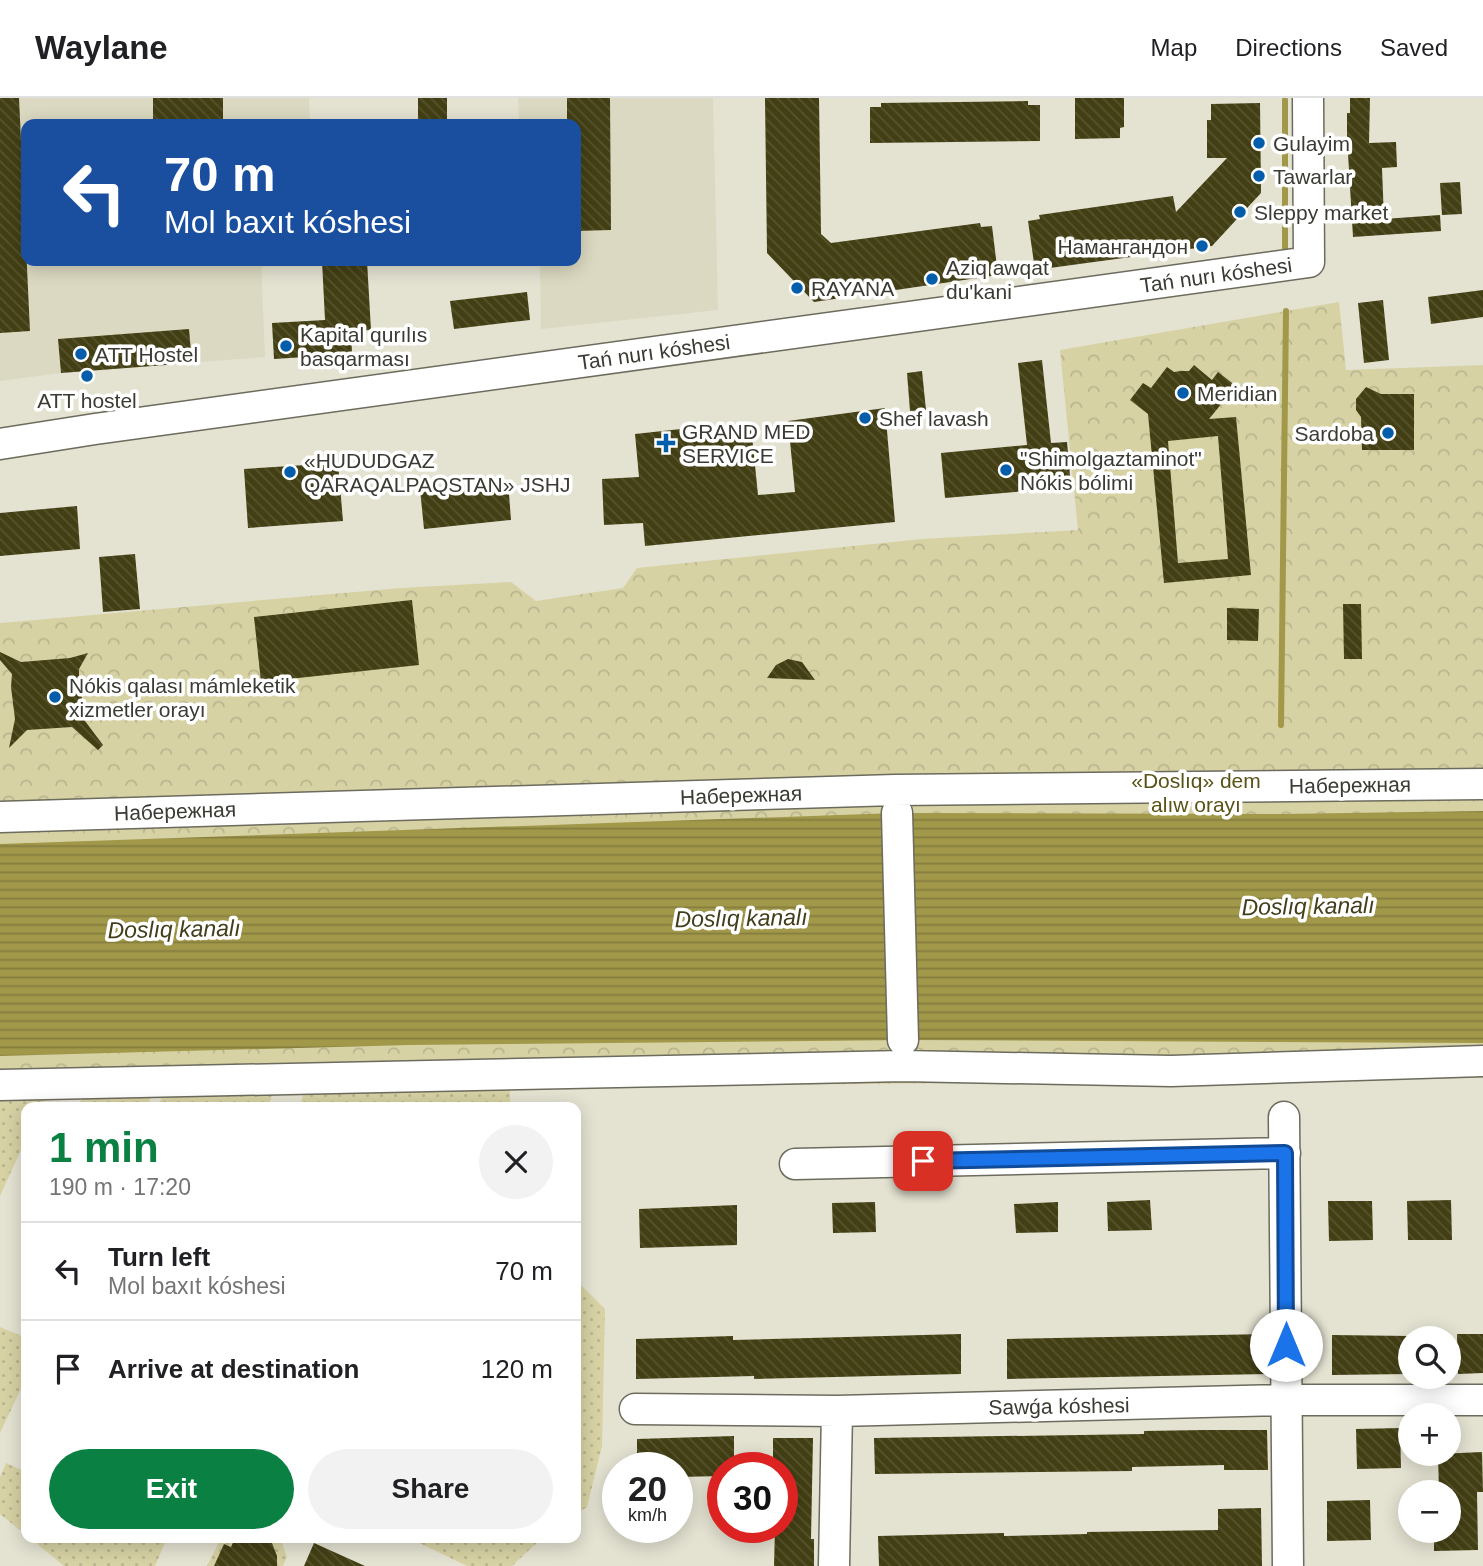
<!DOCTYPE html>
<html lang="en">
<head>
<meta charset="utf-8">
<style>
	:root { --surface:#fff; --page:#f2f2f2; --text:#202124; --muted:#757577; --line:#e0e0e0; --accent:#0b8043 }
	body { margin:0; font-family:Helvetica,sans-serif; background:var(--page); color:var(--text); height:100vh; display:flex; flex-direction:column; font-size:26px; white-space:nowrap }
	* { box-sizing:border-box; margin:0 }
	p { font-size:23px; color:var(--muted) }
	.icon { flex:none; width:38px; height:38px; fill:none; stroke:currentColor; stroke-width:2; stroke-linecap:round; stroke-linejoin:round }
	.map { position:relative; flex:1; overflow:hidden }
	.side { position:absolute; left:21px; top:1004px; width:560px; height:441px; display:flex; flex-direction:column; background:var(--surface); border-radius:14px; box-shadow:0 4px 18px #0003 }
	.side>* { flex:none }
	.guide { position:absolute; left:21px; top:21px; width:560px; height:147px; border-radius:14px; box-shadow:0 4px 18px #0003; background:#1a4fa0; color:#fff; overflow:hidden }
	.fabs { position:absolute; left:1398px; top:1228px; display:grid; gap:14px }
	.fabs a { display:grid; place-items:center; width:63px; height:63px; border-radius:50%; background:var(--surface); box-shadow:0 4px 18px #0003; font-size:35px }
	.speed { position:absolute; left:602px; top:1354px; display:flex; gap:14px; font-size:35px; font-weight:700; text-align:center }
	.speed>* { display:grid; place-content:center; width:91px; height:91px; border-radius:50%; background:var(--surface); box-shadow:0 4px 18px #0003; line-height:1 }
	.speed small { font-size:18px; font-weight:400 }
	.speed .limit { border:10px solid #d22; background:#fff; color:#111 }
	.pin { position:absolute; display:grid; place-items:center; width:60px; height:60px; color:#fff; margin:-30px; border-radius:14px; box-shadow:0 4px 10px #0006 }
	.me { position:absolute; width:77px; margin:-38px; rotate:0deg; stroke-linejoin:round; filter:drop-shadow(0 0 5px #0008) }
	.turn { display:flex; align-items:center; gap:24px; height:147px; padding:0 28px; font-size:32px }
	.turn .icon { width:91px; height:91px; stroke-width:2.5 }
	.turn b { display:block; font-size:49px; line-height:60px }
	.round { display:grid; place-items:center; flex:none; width:74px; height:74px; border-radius:37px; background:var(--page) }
	.head { display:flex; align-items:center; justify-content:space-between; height:119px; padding:0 28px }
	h1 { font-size:42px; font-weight:700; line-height:52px; color:var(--accent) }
	.primary-button { display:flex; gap:14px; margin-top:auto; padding:14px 28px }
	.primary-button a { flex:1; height:80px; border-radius:42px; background:var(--accent); color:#fff; font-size:28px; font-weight:700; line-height:80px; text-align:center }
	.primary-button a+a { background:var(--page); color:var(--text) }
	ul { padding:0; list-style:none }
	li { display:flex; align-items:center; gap:21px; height:98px; padding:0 28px; border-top:2px solid var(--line) }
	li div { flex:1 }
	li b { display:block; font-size:26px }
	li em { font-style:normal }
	header { display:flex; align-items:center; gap:42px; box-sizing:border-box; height:98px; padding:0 35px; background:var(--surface); border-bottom:2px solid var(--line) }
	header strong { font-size:33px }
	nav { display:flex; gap:38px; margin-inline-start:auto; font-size:24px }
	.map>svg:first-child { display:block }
	.built { fill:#dbd9c1 }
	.grass { fill:url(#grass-dots) }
	.park { fill:url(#park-crowns) }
	.water { fill:url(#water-rules) }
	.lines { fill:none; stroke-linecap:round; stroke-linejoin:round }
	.stream { stroke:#a19849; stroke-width:6 }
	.building { fill:url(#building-back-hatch); fill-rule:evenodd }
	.minor-casing { stroke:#6c6b5d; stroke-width:33 }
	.minor { stroke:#fff; stroke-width:30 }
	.route-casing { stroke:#114b97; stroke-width:18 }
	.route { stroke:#1a73e8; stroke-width:12 }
	.poi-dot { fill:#045dab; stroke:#fff; stroke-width:2.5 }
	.labels { text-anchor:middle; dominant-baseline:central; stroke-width:7; stroke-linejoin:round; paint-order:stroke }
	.poi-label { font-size:21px; fill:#3b3b34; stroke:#fff; text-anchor:start }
	.street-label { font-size:21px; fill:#3b3b34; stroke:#fff }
	.park-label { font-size:21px; fill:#595215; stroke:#fff }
	.water-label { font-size:23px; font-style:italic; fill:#423e1b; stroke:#fff }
</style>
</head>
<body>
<header>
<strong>Waylane</strong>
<nav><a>Map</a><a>Directions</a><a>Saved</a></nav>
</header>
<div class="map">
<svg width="1483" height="1468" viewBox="0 0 1483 1468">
	<defs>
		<pattern id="grass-dots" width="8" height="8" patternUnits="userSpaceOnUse" patternTransform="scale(1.75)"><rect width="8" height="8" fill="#d7d2a4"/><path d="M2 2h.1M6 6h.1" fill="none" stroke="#b9b58e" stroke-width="1.8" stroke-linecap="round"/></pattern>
		<pattern id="park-crowns" width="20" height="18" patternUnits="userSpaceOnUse" patternTransform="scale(1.75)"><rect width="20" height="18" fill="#d7d2a4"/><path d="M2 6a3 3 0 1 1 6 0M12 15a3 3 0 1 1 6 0" fill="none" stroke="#b9b58e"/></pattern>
		<pattern id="water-rules" width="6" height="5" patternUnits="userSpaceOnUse" patternTransform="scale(1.75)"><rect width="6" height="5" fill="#a19849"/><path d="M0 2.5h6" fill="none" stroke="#847d3e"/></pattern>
		<pattern id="building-back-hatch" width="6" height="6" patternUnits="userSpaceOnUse" patternTransform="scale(1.75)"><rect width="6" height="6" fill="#433f14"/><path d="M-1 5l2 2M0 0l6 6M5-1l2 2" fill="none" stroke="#56532e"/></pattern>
	</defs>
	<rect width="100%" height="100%" fill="#e4e3d2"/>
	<path class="built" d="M0,0H309L310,26H26V163H261L265,259L61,275L0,283Z
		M518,0H713L718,212L541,231L540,163H576V26H519Z"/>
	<path class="grass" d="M510,984V1010H300L304,991Z
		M274,991L268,1010H157L165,993Z
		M154,993L146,1010H78L85,994Z
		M0,995H48L41,1010H26V1041L0,1098Z
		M576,1182L605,1211L602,1348L587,1409L576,1416Z
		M0,1229L26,1240V1280L0,1335Z
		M6,1365L26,1374V1437L0,1416V1379Z
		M30,1440H167L155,1468H64Z
		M221,1440H280L287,1459L283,1468H207Z
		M409,1440H542L512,1468H467Z"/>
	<path class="park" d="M1339,204L1346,272L1483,267V980L757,987L524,984L0,995V525L401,490L511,484L536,503L623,490L637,470L922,441L1078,432L1060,252Z"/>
	<path class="water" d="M1483,713V945L908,942L409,947L0,958V746L897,715L1282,716Z"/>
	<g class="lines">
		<path class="stream" d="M1285,153V2
			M1281,627L1286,213"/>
	</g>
	<path class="building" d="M0,0H19L30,233L0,235Z
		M153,0H223V26H153Z
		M418,0H447V26H418Z
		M567,0H610L611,132L576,133V26H567Z
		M765,0H819L821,136L831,145L980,125L981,129L992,128L998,177L814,204L767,155Z
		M1075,0H1124V29L1120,30V40L1075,41Z
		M1350,0H1370L1369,45L1396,44L1397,69L1382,70L1384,121L1440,117L1441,133L1353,139L1347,39V15H1350Z
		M1028,3V7H1040V43L870,45V9H881V5Z
		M1260,5L1261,95L1212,148L1035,172L1028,123L1040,121L1039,117L1173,98L1176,114L1227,60H1207V22H1211V6Z
		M1460,84L1462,116L1442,117L1440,85Z
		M322,163H367L371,232L351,233L352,256L274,261L272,225L325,222Z
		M1483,192V219L1431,226L1428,199Z
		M527,194L530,222L454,231L450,203Z
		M1383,202L1389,262L1364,265L1358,205Z
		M189,231L192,265L61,275L58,241Z
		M1042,262L1051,345L1067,344L1071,389L945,400L941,355L1027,347L1018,265Z
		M1194,267L1212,282L1218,274L1236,288L1209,321L1236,319L1251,477L1164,485L1148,316L1130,302L1143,285L1151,290L1167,269L1174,274L1181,273H1189ZM1218,338L1228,461L1178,465L1168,343Z
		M922,273L926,312L910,313L907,275Z
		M1366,289L1381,296H1414V352H1362L1361,319L1356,312V301Z
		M885,310L895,424L645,448L643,425L604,427L602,381L639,379L635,336L690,330L691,334L751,328L758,397L795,394L788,323Z
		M338,365L343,423L248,430L244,371Z
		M508,383L511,422L424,431L420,391Z
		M77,408L80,451L0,458V415Z
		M135,456L140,511L103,514L99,459Z
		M412,502L419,567L261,584L254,519Z
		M1343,506H1361L1362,561H1344Z
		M1227,510L1259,511L1258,543L1227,542Z
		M0,554L21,564L70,560L88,555L79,571V580L82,584L80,588L83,607L79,615L103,647L98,652L72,629L27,632L9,650L15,621L11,589L12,576L0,562Z
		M788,561L802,564L815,582L767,580L776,567Z
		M1150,1102L1152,1132L1108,1133L1107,1104Z
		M1451,1102L1452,1142H1408L1407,1103Z
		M1328,1103H1372L1373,1142L1329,1143Z
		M875,1104L876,1134L833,1135L832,1105Z
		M1058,1104V1134L1016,1135L1014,1106Z
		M737,1107V1147L640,1150L639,1111Z
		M961,1236V1276L754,1281V1278L636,1281V1241L733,1238V1242Z
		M1268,1236V1276L1007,1281V1241Z
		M1457,1236H1483V1275L1458,1276Z
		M1332,1237L1410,1238V1276L1332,1277Z
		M1400,1330L1401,1370L1357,1371L1356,1331Z
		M1204,1332H1267L1268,1372H1224V1367L1132,1369V1373L875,1376L874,1340L1144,1336V1333Z
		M734,1338V1370H723V1378L677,1379V1370H637V1341Z
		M773,1340H813L811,1441H814V1468H774L775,1430H782V1370H773Z
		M1482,1354L1483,1394H1477L1478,1452L1434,1453V1433H1449V1394L1439,1395L1438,1356Z
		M1370,1402L1371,1442L1327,1443V1403Z
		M1261,1410L1262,1468H879L878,1438L1004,1435V1438L1087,1436V1434L1218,1432V1411Z
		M235,1440H270L277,1458V1468H214L224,1446L231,1449Z
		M314,1445L365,1468H304Z"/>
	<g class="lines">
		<g class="minor-casing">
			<path id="minor" d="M0,346L95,331L1309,164L1308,0
				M897,715L903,942
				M0,719L895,692L1483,686
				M0,987L903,968L1171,973L1483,963
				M1284,1019L1288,1468
				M795,1066L1285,1055
				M635,1311L837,1313L1287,1302H1483
				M834,1468L837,1313"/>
		</g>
		<use href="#minor" class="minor"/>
	</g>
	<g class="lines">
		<g class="route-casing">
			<path id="route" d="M923,1063L1285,1055L1286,1247"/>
		</g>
		<use href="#route" class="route"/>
	</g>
	<g class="poi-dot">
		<circle cx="1259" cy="45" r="7"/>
		<circle cx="1259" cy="78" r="7"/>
		<circle cx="1240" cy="114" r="7"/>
		<circle cx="1202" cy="148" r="7"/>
		<circle cx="932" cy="181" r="7"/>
		<circle cx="797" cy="190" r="7"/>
		<circle cx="286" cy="248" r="7"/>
		<circle cx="81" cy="256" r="7"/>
		<circle cx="87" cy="278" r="7"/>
		<circle cx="1183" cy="295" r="7"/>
		<circle cx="865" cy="320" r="7"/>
		<circle cx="1388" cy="335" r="7"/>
		<path d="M662.5 334.5h7v7h7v7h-7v7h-7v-7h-7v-7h7z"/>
		<circle cx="1006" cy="372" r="7"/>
		<circle cx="290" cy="374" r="7"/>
		<circle cx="55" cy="599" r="7"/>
	</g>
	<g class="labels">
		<g class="poi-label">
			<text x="1273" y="45">Gulayim</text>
			<text x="1273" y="78">Tawarlar</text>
			<text x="1254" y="114">Sleppy market</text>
			<text x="1188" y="148" text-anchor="end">Намангандон</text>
			<text x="946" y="169">Aziq awqat<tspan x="946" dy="24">du'kani</tspan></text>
			<text x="811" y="190">RAYANA</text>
			<text x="300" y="236">Kapital qurılıs<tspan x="300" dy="24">basqarması</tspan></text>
			<text x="95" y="256">ATT Hostel</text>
			<text x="1197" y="295">Meridian</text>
			<text x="87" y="302" text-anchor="middle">ATT hostel</text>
			<text x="879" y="320">Shef lavash</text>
			<text x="682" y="333">GRAND MED<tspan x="682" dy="24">SERVICE</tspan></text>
			<text x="1374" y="335" text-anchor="end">Sardoba</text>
			<text x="1020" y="360">"Shimolgaztaminot"<tspan x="1020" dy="24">Nókis bólimi</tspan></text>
			<text x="304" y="362">«HUDUDGAZ<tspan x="304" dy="24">QARAQALPAQSTAN» JSHJ</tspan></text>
			<text x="69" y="587">Nókis qalası mámleketik<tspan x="69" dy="24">xizmetler orayı</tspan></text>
		</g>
		<g class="street-label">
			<text transform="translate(1216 177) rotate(-8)">Tań nurı kóshesi</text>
			<text transform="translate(654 254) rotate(-8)">Tań nurı kóshesi</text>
			<text transform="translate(1350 687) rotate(-1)">Набережная</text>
			<text transform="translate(741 697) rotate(-2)">Набережная</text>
			<text transform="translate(175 713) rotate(-2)">Набережная</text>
			<text transform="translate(1059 1308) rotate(-1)">Sawǵa kóshesi</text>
		</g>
		<g class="park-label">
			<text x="1196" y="682">«Doslıq» dem<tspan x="1196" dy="24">alıw orayı</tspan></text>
		</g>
		<g class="water-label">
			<text transform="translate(1308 808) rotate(-1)">Doslıq kanalı</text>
			<text transform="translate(741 820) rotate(-1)">Doslıq kanalı</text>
			<text transform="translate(174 831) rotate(-1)">Doslıq kanalı</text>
		</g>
	</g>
</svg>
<div class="fabs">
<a><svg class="icon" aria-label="search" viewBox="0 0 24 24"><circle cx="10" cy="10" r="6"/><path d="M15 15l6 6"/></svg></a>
<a>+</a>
<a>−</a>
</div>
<div class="speed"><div>20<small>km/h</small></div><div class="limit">30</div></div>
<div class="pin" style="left:923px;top:1063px;background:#d93025"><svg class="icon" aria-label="arrive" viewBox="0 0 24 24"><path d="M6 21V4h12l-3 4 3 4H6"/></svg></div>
<svg class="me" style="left:1286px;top:1247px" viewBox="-20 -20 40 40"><circle r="19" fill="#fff"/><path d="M0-13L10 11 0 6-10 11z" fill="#1a73e8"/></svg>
<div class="guide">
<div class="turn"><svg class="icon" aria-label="left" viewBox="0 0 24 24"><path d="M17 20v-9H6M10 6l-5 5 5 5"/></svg><div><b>70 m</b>Mol baxıt kóshesi</div></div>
</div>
<section class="side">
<div class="head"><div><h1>1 min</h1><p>190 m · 17:20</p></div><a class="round"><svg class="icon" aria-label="close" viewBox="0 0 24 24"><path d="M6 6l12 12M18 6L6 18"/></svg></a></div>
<ul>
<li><svg class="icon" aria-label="left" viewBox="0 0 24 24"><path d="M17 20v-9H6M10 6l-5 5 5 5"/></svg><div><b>Turn left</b><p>Mol baxıt kóshesi</p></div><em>70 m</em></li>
<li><svg class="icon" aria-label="arrive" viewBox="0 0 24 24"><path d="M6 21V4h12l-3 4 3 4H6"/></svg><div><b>Arrive at destination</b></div><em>120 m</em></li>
</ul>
<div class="primary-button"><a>Exit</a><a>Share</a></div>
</section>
</div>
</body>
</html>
